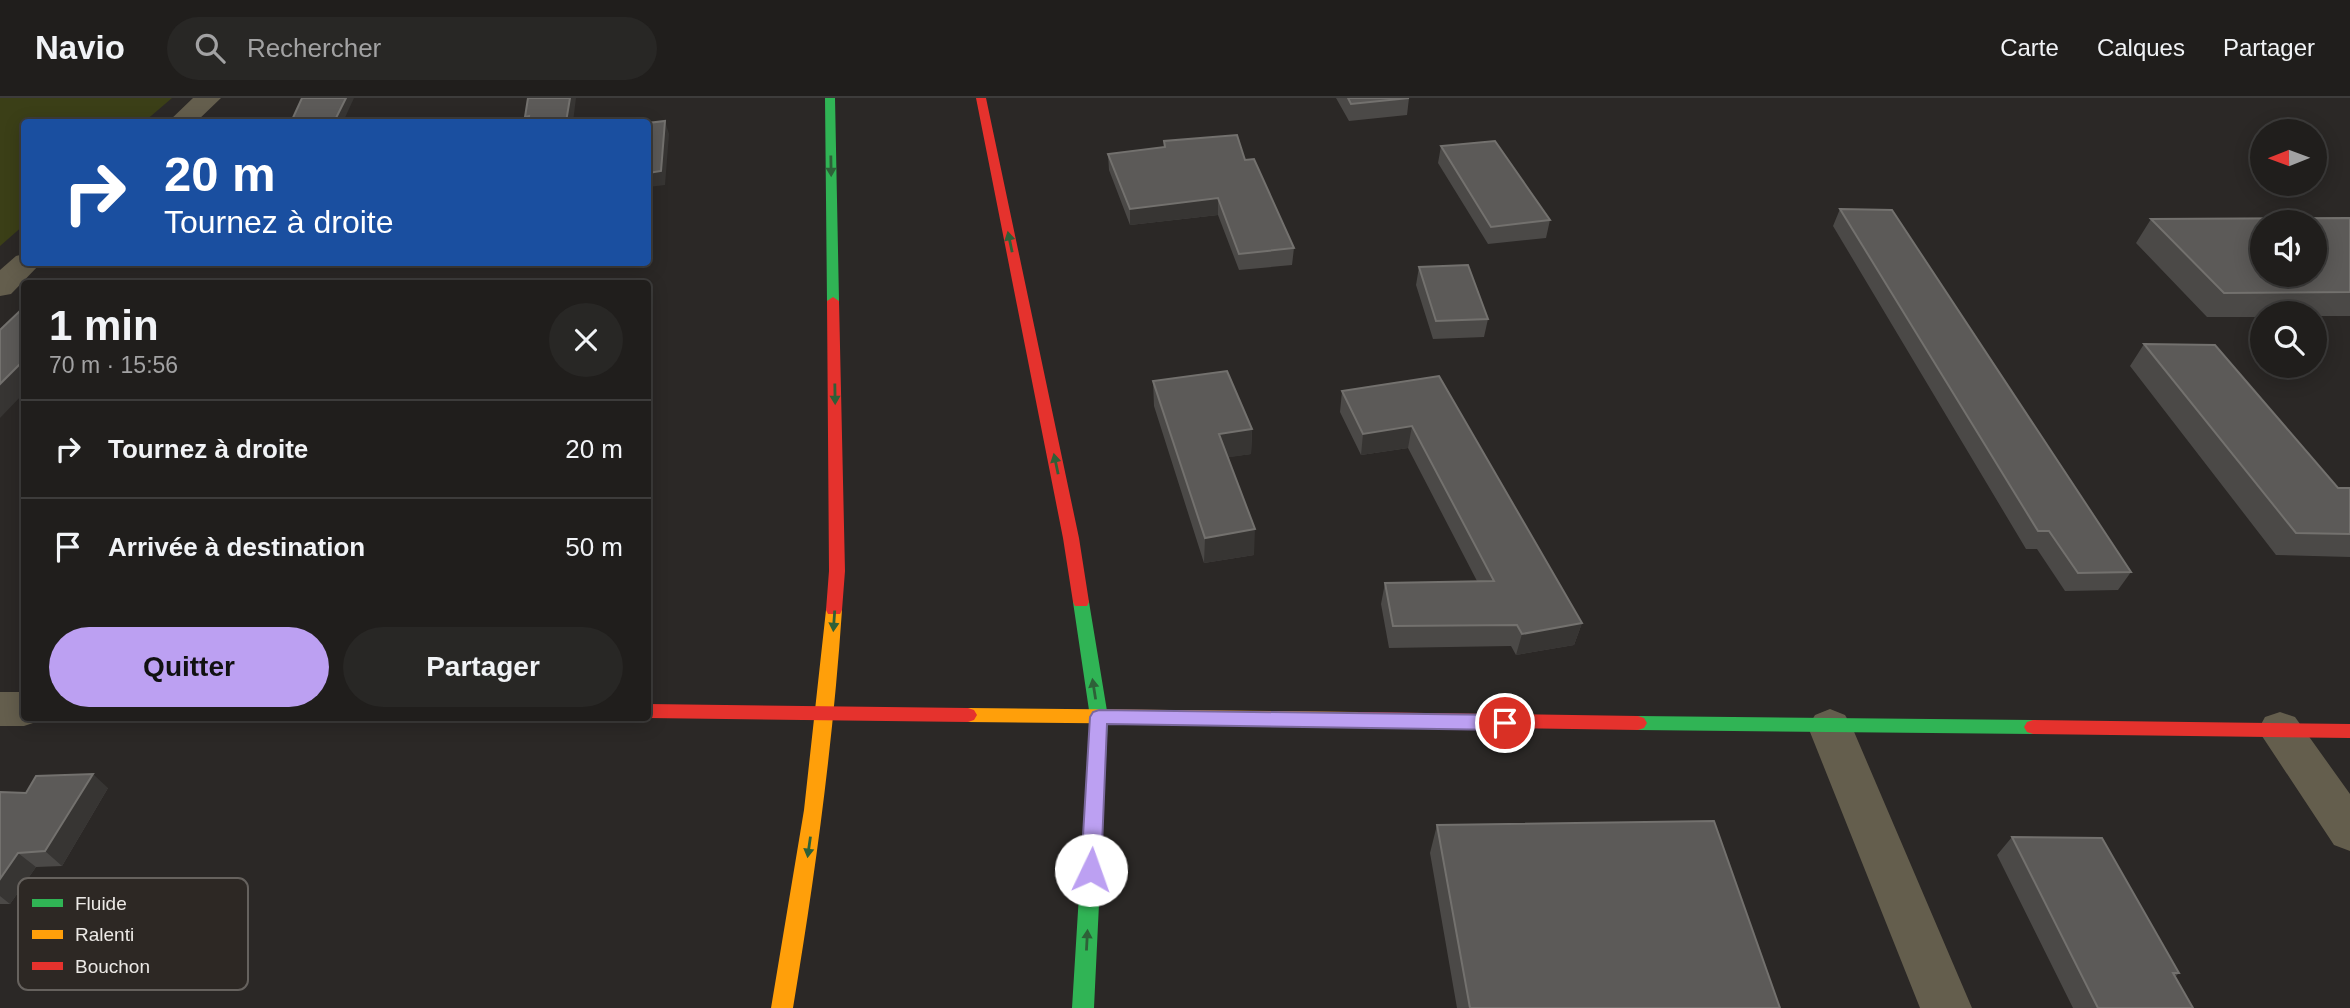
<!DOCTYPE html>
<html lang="fr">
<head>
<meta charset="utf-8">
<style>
	:root { --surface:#201e1c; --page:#282725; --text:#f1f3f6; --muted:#a2a2a3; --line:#3d3c3b; --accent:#bca0f2 }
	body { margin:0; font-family:Helvetica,sans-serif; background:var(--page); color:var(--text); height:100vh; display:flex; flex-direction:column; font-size:26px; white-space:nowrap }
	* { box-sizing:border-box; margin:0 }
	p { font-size:23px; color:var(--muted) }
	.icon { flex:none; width:38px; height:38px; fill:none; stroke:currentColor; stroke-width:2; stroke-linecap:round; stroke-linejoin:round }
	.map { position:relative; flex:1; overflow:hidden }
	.side { position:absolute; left:21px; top:182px; width:630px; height:441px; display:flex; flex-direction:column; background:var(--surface); border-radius:7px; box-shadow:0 4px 18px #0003,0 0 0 2px var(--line) }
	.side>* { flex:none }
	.top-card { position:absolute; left:21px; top:21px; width:630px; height:147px; border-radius:7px; box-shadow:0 4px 18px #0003,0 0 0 2px var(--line); background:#1a4fa0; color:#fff; overflow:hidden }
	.needle { width:46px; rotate:269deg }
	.fabs { position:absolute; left:2250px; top:21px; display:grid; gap:14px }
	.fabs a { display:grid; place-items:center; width:77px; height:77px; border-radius:50%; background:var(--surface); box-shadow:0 4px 18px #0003,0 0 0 2px var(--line); font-size:35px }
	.pin { position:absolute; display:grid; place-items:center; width:60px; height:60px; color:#fff; margin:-30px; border:4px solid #fff; border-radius:50%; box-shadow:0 2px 7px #0007 }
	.me { position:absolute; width:77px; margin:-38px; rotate:3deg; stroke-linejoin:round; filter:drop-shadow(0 0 5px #0008) }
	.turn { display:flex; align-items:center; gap:24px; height:147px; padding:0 28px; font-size:32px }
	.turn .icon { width:91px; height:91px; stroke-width:2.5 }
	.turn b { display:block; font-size:49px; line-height:60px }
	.round { display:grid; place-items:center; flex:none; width:74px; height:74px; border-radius:37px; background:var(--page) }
	.headline { display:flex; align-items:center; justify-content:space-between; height:119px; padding:0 28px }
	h1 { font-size:42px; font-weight:700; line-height:52px }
	.primary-button { display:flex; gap:14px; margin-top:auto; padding:14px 28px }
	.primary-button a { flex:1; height:80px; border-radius:42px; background:var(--accent); color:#111; font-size:28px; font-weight:700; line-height:80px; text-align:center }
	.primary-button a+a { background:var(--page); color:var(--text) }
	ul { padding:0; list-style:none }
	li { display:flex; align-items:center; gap:21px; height:98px; padding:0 28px; border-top:2px solid var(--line) }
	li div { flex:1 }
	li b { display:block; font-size:26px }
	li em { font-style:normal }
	header { display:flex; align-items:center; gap:42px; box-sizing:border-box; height:98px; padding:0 35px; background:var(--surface); border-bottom:2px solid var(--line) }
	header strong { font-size:33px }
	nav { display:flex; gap:38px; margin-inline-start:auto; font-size:24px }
	.search { width:490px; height:63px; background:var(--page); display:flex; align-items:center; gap:18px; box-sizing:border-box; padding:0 24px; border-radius:38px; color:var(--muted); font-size:26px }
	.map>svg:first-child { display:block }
	.green { fill:#3b3f17 }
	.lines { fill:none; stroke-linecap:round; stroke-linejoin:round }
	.street { fill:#645e4d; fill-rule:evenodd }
	.fast { fill:#30b455; fill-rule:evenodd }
	.slow { fill:#ff9f0a; fill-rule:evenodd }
	.jam { fill:#e5322d; fill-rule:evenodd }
	.wall { fill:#4b4947 }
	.shaded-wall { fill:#373533 }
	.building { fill:#5c5a58; stroke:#73716e; stroke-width:2; fill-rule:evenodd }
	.oneway { fill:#2e6038 }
	.route { fill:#bca0f2; stroke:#7a689d; stroke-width:2 }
	.key { fill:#2d2824; stroke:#66625e; stroke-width:2 }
	.key-label { font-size:19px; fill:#ece9e6 }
</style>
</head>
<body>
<header>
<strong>Navio</strong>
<div class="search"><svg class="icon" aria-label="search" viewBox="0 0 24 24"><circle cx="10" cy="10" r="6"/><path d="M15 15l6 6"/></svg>Rechercher</div>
<nav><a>Carte</a><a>Calques</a><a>Partager</a></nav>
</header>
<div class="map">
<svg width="2350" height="910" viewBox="0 0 2350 910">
	<rect width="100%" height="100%" fill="#2b2826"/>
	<path class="green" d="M0,0H172L144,24H24V127L0,148Z"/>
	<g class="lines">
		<path class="street" d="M193,0H221L196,24H168Z
			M24,156V164H42L11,196L0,198V172L16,158Z
			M0,594H24V620H41L39,623L24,628H0Z
			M1830,611L1845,617L1852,629L1972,910H1920L1808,629L1815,617Z
			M2280,614L2295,619L2350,696V753L2334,747L2258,632L2265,619Z"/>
		<path class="fast" d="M825,0H835L839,203L833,207L827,203Z
			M1081,498L1087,500L1089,504L1108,619L1094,910H1072L1090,619L1073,504L1075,500Z
			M1638,618L2033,622L2039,624L2042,629L2039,634L2033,636L1638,632L1632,630L1629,625L1632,620Z"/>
		<path class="slow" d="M834,506L840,508L842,512C833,646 815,778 793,910H771L804,712L826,512L828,508Z
			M968,610L1359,614L1365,616L1368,621L1365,626L1359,628L968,624L962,622L959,617L962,612Z"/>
		<path class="jam" d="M976,0H986L1079,440L1089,504L1087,508H1075L1073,504L1063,440Z
			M833,199L839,203L845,473L842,512L840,516H828L826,512L829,473L827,203Z
			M648,606L968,610L974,612L977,617L974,622L968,624L648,620Z
			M1359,614L1638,618L1644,620L1647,625L1644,630L1638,632L1359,628L1353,626L1350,621L1353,616Z
			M2033,622L2350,626V640L2033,636L2027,634L2024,629L2027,624Z"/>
	</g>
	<path class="wall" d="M1336,0H1409L1407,17L1349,23Z
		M1164,43L1245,62L1294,150L1292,167L1239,172L1218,117L1130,127L1109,72L1108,56L1164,49Z
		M1441,48L1550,122L1546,140L1488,146L1438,65Z
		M1840,111L2131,474L2118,492L2065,493L2037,451H2026L1833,128Z
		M2350,120V218H2315V215H2263V219H2207L2136,145L2151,121Z
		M1419,169L1488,221L1484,239L1433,241L1416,187Z
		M2144,246L2338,390H2350V459L2276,457L2130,268Z
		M1439,278L1582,525L1574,547L1516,557L1511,548L1389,550L1381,506L1385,485L1477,483L1408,350L1361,357L1340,314L1342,293Z
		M1153,283L1252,331L1251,356L1228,359L1254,457L1204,465L1154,308Z
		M108,690L62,768L36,769L10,806H0V694L26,695Z
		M1437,727L1780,910H1457L1430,755Z
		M2012,739L2179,875L2175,879L2193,910H2073L1997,757Z"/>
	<path class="shaded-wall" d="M346,0H354L343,24H334Z
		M570,0H576L573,24H566Z
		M665,23L669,36L665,87L648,89V75Z
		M1218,100V117L1130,127V111Z
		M24,262V295L0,320V286Z
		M1412,328L1408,350L1361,357L1363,336Z
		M1252,331L1251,356L1218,361L1219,336Z
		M1255,431L1254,457L1204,465L1205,440Z
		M1582,525L1574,547L1516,557L1522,536Z
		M93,676L108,690L62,768L45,753Z
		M18,755L36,769L10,806L0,798V781Z"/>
	<path class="building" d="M302,0H346L334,24H291Z
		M528,0H570L566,24H528L529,18L525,19Z
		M1348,0H1409L1351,6Z
		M665,23L661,73L648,75V25Z
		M1237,37L1245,62L1254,61L1294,150L1239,156L1218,100L1130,111L1108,56L1165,49L1164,43Z
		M1495,43L1550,122L1491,129L1441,48Z
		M1840,111L1892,112L2131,474L2078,475L2049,433H2038Z
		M2350,120V194L2224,195L2151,121ZM2263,124H2315V177H2263Z
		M1468,167L1488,221L1436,223L1419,169Z
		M24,209V262L0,286V232Z
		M2144,246L2215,247L2338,390H2350V436L2296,435Z
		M1227,273L1252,331L1219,336L1255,431L1205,440L1153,283Z
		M1439,278L1582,525L1522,536L1517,527L1393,528L1385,485L1494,483L1412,328L1363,336L1342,293Z
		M93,676L45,753L18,755L0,781V694L26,695L36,678Z
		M1714,723L1780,910H1470L1437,727Z
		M2012,739L2102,740L2179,875H2173L2193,910H2098Z"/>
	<defs><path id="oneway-solid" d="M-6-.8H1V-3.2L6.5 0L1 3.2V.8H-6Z" transform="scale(1.75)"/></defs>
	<g class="oneway">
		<use href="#oneway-solid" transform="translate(831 68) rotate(89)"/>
		<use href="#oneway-solid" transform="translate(1010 144) rotate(-102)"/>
		<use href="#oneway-solid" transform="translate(835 296) rotate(89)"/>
		<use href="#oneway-solid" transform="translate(1056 366) rotate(-102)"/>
		<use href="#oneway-solid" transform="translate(834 523) rotate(94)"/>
		<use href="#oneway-solid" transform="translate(1094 591) rotate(-99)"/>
		<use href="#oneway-solid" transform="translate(809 749) rotate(98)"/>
		<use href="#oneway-solid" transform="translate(1087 842) rotate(-87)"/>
	</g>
	<path class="route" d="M1099,612L1505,617L1512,619L1514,625L1512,630L1505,632L1107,626L1101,772L1098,778L1091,781L1084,778L1081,772L1090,619L1093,614Z"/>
	<rect x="18" y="780" width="230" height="112" rx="10" class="key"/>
	<rect x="32" y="801" width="31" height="8" fill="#30b455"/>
	<rect x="32" y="832" width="31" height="9" fill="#ff9f0a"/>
	<rect x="32" y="864" width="31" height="8" fill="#e5322d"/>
	<g class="key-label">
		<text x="75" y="812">Fluide</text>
		<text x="75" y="843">Ralenti</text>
		<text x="75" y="875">Bouchon</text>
	</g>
</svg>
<div class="fabs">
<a><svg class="needle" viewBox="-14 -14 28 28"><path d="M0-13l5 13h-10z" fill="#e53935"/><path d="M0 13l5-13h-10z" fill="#a2a2a3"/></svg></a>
<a><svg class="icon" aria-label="sound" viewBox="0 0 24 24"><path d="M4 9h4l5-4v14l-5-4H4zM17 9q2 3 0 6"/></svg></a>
<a><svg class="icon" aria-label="search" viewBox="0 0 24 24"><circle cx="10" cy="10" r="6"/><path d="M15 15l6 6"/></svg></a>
</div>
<div class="pin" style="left:1505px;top:625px;background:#d93025"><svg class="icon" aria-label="arrive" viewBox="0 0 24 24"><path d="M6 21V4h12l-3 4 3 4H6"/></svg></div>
<svg class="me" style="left:1091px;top:772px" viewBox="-20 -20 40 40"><circle r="19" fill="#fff"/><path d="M0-13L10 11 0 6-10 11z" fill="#bca0f2"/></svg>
<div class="top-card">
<div class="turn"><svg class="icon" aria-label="right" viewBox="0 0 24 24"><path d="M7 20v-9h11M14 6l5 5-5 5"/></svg><div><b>20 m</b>Tournez à droite</div></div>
</div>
<section class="side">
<div class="headline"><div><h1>1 min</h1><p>70 m · 15:56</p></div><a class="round"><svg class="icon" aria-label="close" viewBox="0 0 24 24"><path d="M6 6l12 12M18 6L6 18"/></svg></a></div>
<ul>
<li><svg class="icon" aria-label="right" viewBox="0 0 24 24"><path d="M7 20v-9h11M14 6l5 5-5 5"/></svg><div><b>Tournez à droite</b></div><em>20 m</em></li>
<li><svg class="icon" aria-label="arrive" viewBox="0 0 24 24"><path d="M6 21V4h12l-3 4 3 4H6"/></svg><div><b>Arrivée à destination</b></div><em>50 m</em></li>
</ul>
<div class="primary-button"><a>Quitter</a><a>Partager</a></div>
</section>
</div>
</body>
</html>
